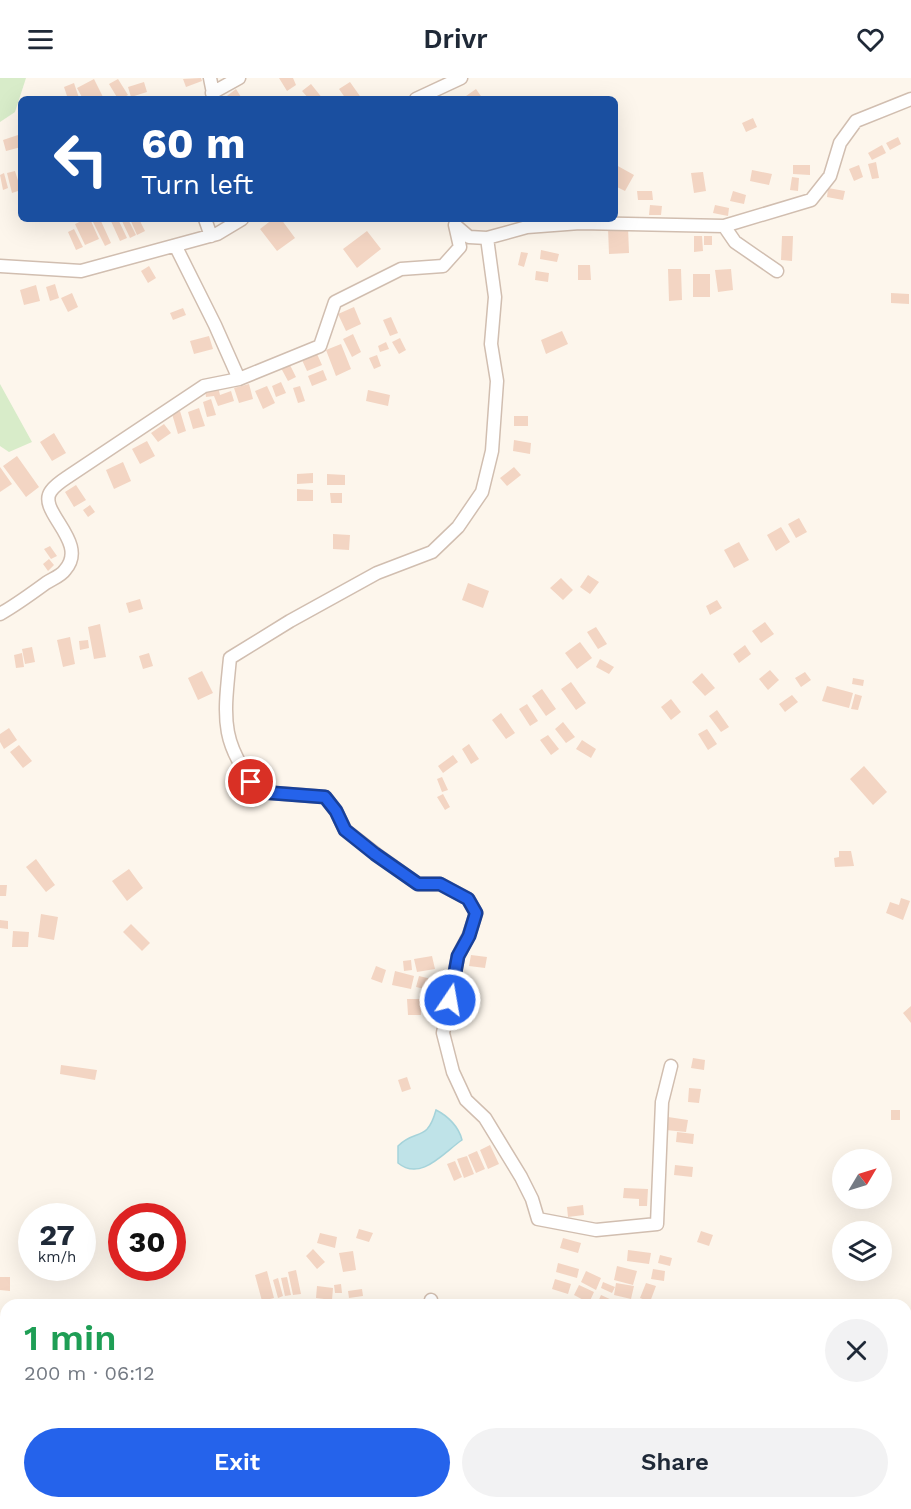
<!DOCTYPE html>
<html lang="en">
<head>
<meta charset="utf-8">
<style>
	:root { --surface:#fff; --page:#f2f2f3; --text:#1f2937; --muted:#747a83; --accent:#2563eb }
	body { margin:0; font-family:"Work Sans",sans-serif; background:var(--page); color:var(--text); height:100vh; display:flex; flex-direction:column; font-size:22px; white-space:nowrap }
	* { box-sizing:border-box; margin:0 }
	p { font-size:20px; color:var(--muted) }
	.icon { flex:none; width:33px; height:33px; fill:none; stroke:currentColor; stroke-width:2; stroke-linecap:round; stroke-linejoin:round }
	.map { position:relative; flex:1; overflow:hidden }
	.details { position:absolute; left:0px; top:1221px; width:912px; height:210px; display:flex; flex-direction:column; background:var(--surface); border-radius:18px 18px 0 0; box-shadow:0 6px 24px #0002 }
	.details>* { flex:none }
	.banner { position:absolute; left:18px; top:18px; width:600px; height:126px; border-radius:9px; box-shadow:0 6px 24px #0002; background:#1a4fa0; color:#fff; overflow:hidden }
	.needle { width:39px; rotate:52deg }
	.tools { position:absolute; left:832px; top:1071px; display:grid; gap:12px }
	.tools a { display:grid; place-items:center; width:60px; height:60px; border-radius:50%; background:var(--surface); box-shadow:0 6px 24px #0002; font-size:30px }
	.speed { position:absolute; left:18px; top:1125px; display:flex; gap:12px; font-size:30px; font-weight:700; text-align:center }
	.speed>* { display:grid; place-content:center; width:78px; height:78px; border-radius:50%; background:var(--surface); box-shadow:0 6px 24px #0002; line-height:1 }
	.speed small { font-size:15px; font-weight:400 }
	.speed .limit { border:9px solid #d22; background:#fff; color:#111 }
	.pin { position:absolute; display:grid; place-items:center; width:51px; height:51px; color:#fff; margin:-26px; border:3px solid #fff; border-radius:50%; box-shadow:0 2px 6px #0007 }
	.me { position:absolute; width:66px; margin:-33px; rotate:12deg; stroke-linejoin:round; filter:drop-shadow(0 0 4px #0008) }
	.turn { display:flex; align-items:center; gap:21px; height:126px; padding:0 24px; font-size:27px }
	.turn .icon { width:78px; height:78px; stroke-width:2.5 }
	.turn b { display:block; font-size:42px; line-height:51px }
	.round { display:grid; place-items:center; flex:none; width:63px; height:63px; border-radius:32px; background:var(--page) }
	.headline { display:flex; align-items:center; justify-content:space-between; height:102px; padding:0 24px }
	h1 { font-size:36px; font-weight:600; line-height:45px; color:#1e9e55 }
	.primary-button { display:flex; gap:12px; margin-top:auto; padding:12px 24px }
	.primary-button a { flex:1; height:69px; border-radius:36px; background:var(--accent); color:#fff; font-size:24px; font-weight:600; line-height:69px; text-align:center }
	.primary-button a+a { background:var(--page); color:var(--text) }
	header { display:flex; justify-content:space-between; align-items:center; height:78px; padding:0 24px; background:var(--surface); font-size:27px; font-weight:600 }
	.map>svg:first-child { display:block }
	.green { fill:#d8ecc9 }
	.water { fill:#bfe3e8; stroke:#a5d3da; stroke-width:1.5 }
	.building { fill:#f3d5c3 }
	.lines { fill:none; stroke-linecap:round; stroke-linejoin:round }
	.minor-casing { stroke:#d1beb0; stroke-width:15 }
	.minor { stroke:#fff; stroke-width:12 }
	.route-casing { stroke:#184099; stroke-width:15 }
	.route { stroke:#2563eb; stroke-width:10 }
</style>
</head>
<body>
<header><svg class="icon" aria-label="menu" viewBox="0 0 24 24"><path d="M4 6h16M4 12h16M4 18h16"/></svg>Drivr<svg class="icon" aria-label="heart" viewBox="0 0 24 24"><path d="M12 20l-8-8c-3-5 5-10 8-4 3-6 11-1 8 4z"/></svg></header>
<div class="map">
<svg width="911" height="1431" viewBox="0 0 911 1431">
	<rect width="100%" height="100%" fill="#fdf6ec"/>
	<path class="green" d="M0,0H26L15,34L0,44Z
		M0,306L32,364L9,374L0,368Z"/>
	<path class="water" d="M436,1032C448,1038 459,1049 462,1062C444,1074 421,1104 398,1085V1068C416,1050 427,1065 436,1032Z"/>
	<path class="building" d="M201,0L202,3L186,9L183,1Z
		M279,0H293L296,7L287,13Z
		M94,1L103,19L99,21H83L77,10Z
		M118,1L128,17L121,21H118L109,6Z
		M144,4L147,14L131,19L128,9Z
		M350,4L362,21H346L339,11Z
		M74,5L79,20L68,21L64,9Z
		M311,6L323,21H309L302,13Z
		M236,11L241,19L238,21H223Z
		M476,11L483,21H468L466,18Z
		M753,40L757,49L746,54L742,45Z
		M21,56V69L6,73L3,62Z
		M898,59L901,66L890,72L886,65Z
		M882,67L886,75L872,82L868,75Z
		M876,84L879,100L872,101L868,86Z
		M616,87L634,97L625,113L615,108Z
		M793,87H810V97L793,96Z
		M859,87L863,99L854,103L849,91Z
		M752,92L772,96L769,107L750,103Z
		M15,93L21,112L12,115L7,95Z
		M703,94L706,113L694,115L691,95Z
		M4,95L8,110L3,112L0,97Z
		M792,99L799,100L798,113L790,112Z
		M828,110L845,113L843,122L827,119Z
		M637,113H652L653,122H638Z
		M733,113L746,117L744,126L730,123Z
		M650,127L662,128L661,137H649Z
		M715,127L729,130L728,138L713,135Z
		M86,141H90L99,161L85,167L75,146Z
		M95,141H100L111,165L105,168L92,142Z
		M110,141H118L127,160L120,163Z
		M121,141H128L136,157L130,160Z
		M130,141H139L145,153L137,157Z
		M273,141H281L295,160L277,173L260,151Z
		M628,149L629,175L609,176L608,150Z
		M74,151L83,169L76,172L68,154Z
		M367,153L381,171L357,190L343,171Z
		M694,158H702L703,173L694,174Z
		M704,158H712V167H704Z
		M782,158H793L792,183L781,182Z
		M541,172L559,176L557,184L540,181Z
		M521,174L528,175L524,189L518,187Z
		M578,187H590L591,202H578Z
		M149,188L156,200L148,205L141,193Z
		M668,191H681L682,222L669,223Z
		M731,191L733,212L718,214L715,192Z
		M536,193L549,195L548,204L535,202Z
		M693,196H710V219H693Z
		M55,206L59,220L50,223L46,209Z
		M36,207L40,223L24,227L20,212Z
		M72,215L78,229L68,234L61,220Z
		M891,215L909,216V226L891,225Z
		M354,229L361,246L346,253L338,236Z
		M183,230L186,237L173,242L170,235Z
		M391,239L398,255L390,258L383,242Z
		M562,253L568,266L546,276L541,262Z
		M353,256L361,274L352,279L343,261Z
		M209,258L213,271L194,276L190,263Z
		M400,260L406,272L399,276L392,264Z
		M386,264L389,271L380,274L378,268Z
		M341,266L351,291L336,298L326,272Z
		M317,276L322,287L307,293L302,282Z
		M377,277L381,288L374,291L369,280Z
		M289,285L296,299L288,303L281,290Z
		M323,292L327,302L312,308L308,298Z
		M281,304L286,315L276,319L272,308Z
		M249,306L253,321L239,325L234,310Z
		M267,308L275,325L263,331L255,313Z
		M300,308L305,323L298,325L293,310Z
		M218,309L220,317L231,313L234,323L218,328L214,318L206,319L205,312Z
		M368,312L390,317L388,328L366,323Z
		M211,321L216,337L207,339L203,324Z
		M199,330L205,348L193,351L188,334Z
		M180,333L186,353L178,356L172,336Z
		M514,338H528V348H514Z
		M164,346L171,355L158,364L151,355Z
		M54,355L66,375L52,383L40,364Z
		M514,362L531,365L530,376L513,373Z
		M147,363L155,378L140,386L132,371Z
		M17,378L39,409L26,419L3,388Z
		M123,384L131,403L114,411L106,392Z
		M0,389L12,406L0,414Z
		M514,389L521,397L507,408L500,400Z
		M313,395V405L297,406V396Z
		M327,396L345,397V407H327Z
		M76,407L86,422L74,429L65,414Z
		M297,411L313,412V423H297Z
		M330,415H342V425H331Z
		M90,427L95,434L88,439L83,432Z
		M799,440L807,454L796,460L788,446Z
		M781,449L790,464L776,473L767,457Z
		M333,456L350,457L349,472L333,471Z
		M739,464L749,482L734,490L724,472Z
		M50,468L57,478L51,481L44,471Z
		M49,481L54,487L48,493L43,486Z
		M588,497L599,504L590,516L580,509Z
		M561,500L573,512L563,522L550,510Z
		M468,505L489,513L483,530L462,522Z
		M140,521L143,531L129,535L126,525Z
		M717,522L722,530L710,537L706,528Z
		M765,544L774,556L761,565L752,553Z
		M100,546L106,579L94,581L88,549Z
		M596,549L607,566L598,571L587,554Z
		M70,559L75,586L63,589L57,562Z
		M88,562L89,570L80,572L79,563Z
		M580,564L592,580L577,591L565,575Z
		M745,567L751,576L739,585L733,576Z
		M32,569L35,584L25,586L22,571Z
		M22,575L24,589L16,590L14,577Z
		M149,575L153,588L143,591L139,578Z
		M600,581L614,589L609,596L596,589Z
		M770,592L779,602L768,612L759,601Z
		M202,593L213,615L198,622L188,600Z
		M805,594L811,602L801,609L795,600Z
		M702,595L715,610L705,618L692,604Z
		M853,600L864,602L863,608L852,606Z
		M571,604L586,625L576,632L561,611Z
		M827,608L853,615L849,630L822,623Z
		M542,611L556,631L546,638L532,618Z
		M855,616L862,618L858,632L851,631Z
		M792,617L798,624L785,634L779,626Z
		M671,621L681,634L671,642L661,629Z
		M527,626L538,643L530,648L519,631Z
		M717,632L729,649L721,654L709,638Z
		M501,635L515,655L506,661L492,642Z
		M563,644L575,659L566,665L555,651Z
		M9,650L17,662L4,671L0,664V656Z
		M707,651L717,666L708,672L698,656Z
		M548,657L559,671L551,677L540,662Z
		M582,662L596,671L591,680L576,671Z
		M469,666L479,681L471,686L462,671Z
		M19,667L32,683L23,690L10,674Z
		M453,677L458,684L443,695L438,688Z
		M864,688L887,714L873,727L850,701Z
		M442,699L448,712L442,714L437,701Z
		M443,716L450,729L445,732L437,719Z
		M839,773H851L854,788L835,789L834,780L839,779Z
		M36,781L55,807L46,814L26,789Z
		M129,791L143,810L127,823L112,803Z
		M0,807H7L6,818H0Z
		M901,820L910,823L903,842L886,835L890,824L899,827Z
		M41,836L58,839L54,862L38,859Z
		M0,842L8,843V851L0,850Z
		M131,846L150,865L142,873L123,854Z
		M13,853L29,854L28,869H12Z
		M471,877L487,879L485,890L469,888Z
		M432,878L435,891L417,894L414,881Z
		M411,882L412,892L404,893L403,883Z
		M376,888L386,892L382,905L371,901Z
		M395,893L414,898L411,911L392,907Z
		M419,898L440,903L437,914L416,909Z
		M407,921H421V937H408Z
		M911,928V945L903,935Z
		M693,980L705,982L704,992L691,990Z
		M61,987L97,992L95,1002L60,996Z
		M407,999L411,1011L402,1014L398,1002Z
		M689,1010L701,1011L699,1025L688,1024Z
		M891,1032H900V1042H891Z
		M668,1039L688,1042L686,1054L666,1052Z
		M677,1054L694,1056L693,1066L676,1064Z
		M490,1067L499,1086L488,1091L480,1072Z
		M477,1073L485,1091L476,1095L468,1077Z
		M467,1078L474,1096L464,1100L457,1081Z
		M455,1083L462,1099L454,1103L447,1086Z
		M675,1087L693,1089L692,1099L674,1097Z
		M624,1110L648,1111L647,1128H639V1121L623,1120Z
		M583,1127L584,1137L568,1139L567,1129Z
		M359,1151L373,1155L369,1164L356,1160Z
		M701,1153L713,1157L709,1168L697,1164Z
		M320,1155L337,1159L335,1170L317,1165Z
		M563,1160L581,1165L578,1175L560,1170Z
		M313,1171L325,1184L317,1191L306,1178Z
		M628,1172L651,1175L649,1186L627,1183Z
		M353,1173L356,1192L343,1194L339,1175Z
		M660,1177L672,1180L670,1188L658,1185Z
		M558,1185L579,1191L577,1200L556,1194Z
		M617,1188L637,1193L633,1207L614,1202Z
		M653,1191L665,1193L664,1203L651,1201Z
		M296,1192L301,1216L293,1217L288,1194Z
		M267,1193L274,1220L262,1223L255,1197Z
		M586,1193L601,1200L596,1212L581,1204Z
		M0,1199H10V1213L0,1212Z
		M287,1199L291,1217L285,1218L281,1200Z
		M278,1200L283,1218L278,1220L273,1202Z
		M555,1201L571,1206L568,1216L552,1211Z
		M603,1204L615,1209L612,1215L601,1210Z
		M616,1205L634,1208L631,1221L614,1217Z
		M646,1205L656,1208L650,1224L640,1220Z
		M341,1206L342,1215H335L334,1207Z
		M579,1207L594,1214L589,1225L574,1217Z
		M317,1208L333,1210L332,1222L316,1220Z
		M362,1211L363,1218L349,1220L348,1213Z
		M601,1217L614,1223L613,1227H605L598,1224Z
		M44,1425H60V1431H44Z
		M203,1425H217L218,1431H204Z
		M310,1425H330V1431H309Z
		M333,1425H345V1431H333Z
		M356,1427H373V1431H356Z"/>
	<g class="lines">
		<g class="minor-casing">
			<path id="minor" d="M210,0L214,20
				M212,15L239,0
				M416,21L461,0
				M205,141L211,158
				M455,147L469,159L487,160L527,149L580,145L724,148L811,122L830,98L840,65L856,43L911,21
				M724,148L735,164L777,193
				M487,160L495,219L491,266L497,303L492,373L482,414L458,449L432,474L377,495L290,543L230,580C224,640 219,665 260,714L325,719L336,733L345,752L376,776L418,806H440L468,821L476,835L469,857L458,878L443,955L453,994L466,1022L485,1040L521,1099L532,1121L538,1141L596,1152L657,1146L662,1024L671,988
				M176,169L215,247L239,301
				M0,188L81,193L217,156L242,141
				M0,536C16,527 31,516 46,505C52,501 61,498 65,492C90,464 36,433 51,413C55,407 63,402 69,398L204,308L239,301L320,268L335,224L401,191L443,188L460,169L455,147
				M430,1227L431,1222
				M397,1425V1431
				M10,1431L16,1425"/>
		</g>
		<use href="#minor" class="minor"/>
	</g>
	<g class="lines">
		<g class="route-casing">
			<path id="route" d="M251,704L260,714L325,719L336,733L345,752L375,776L418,806H440L468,821L476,835L469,858L458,878L450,922"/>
		</g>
		<use href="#route" class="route"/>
	</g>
</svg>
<div class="tools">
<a><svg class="needle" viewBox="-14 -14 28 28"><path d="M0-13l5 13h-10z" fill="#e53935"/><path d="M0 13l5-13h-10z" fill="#747a83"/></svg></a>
<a><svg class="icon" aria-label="layers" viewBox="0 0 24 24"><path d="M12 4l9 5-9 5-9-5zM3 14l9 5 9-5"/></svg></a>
</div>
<div class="speed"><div>27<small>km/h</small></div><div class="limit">30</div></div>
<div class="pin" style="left:251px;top:704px;background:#d93025"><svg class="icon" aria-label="arrive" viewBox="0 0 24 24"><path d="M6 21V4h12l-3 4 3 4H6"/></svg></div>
<svg class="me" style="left:450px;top:922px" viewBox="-20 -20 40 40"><circle r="17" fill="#2563eb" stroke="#fff" stroke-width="3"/><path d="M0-11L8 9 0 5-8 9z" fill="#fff"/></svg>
<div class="banner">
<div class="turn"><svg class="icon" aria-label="left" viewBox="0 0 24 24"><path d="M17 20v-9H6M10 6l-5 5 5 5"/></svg><div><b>60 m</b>Turn left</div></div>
</div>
<section class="details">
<div class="headline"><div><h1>1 min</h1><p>200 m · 06:12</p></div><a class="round"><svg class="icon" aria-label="close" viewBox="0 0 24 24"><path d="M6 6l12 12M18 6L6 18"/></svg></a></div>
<div class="primary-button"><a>Exit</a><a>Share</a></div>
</section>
</div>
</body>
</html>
